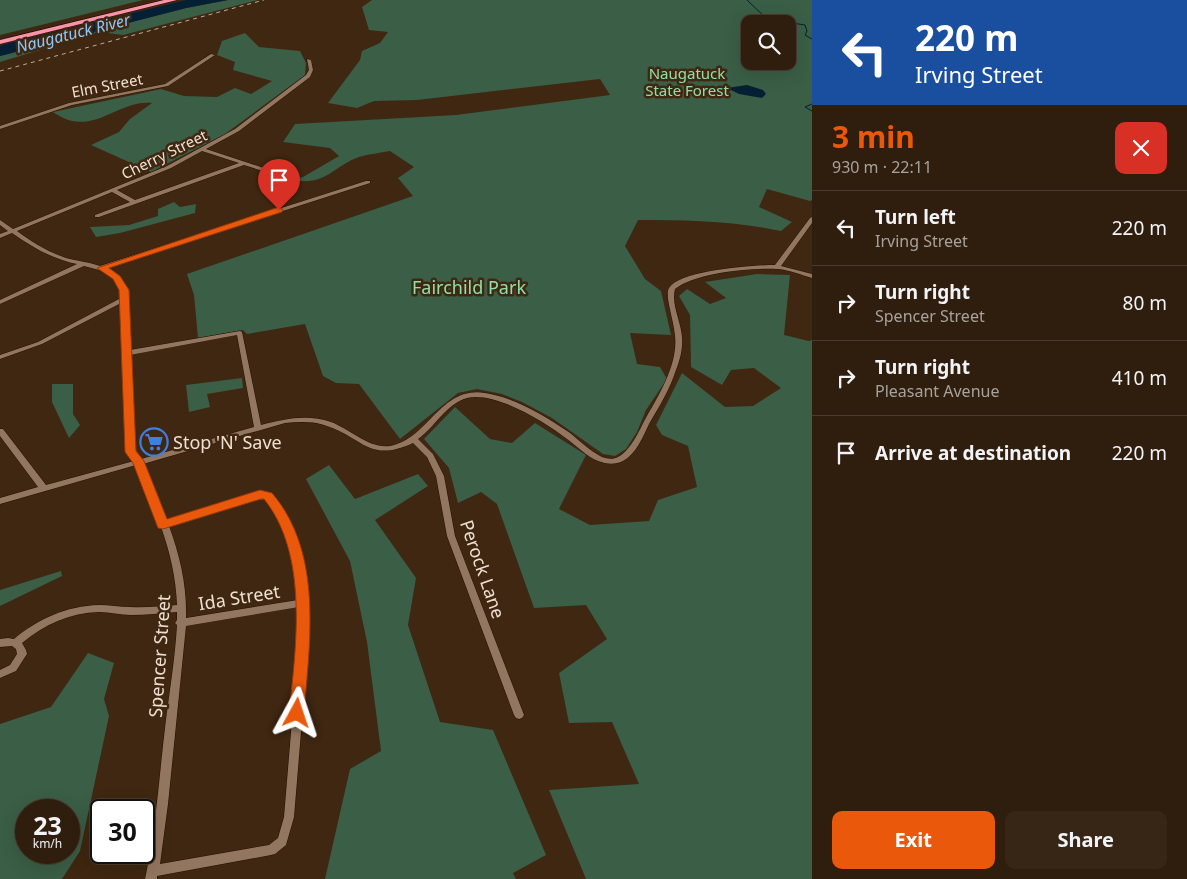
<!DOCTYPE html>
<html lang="en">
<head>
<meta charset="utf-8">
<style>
	:root { --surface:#2f1d0d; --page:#372616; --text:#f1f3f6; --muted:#a7a29d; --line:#4a3b2e; --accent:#ea580c }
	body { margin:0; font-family:"Noto Sans",sans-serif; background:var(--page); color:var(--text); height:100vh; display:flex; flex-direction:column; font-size:19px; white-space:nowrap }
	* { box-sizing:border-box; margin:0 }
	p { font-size:16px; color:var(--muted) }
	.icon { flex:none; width:28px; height:28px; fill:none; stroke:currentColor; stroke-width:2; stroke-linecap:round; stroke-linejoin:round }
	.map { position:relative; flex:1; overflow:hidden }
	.side { display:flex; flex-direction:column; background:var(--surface); width:375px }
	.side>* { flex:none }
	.guide { background:#1a4fa0; color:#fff; overflow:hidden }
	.buttons { position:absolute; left:741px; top:15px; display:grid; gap:10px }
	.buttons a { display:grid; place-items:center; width:55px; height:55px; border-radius:10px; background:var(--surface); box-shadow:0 5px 20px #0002,0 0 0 1px var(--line); font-size:25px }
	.speed { position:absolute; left:15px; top:799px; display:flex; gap:10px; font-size:25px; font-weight:700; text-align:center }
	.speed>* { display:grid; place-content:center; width:65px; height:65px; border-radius:50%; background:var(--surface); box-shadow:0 5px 20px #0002,0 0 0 1px var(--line); line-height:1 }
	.speed small { font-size:12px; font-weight:400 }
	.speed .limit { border:2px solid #111; border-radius:8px; background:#fff; color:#111 }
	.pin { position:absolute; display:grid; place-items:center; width:42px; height:42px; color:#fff; margin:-51px -21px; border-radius:50% 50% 50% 0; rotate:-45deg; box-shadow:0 0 5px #0007 }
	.pin .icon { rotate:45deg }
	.me { position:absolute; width:55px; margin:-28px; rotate:5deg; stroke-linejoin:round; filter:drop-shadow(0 0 4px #0008) }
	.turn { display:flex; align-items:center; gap:18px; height:105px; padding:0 20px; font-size:22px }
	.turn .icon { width:65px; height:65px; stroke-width:2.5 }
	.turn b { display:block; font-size:35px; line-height:42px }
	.round { display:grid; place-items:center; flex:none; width:52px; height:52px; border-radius:10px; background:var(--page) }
	.headline { display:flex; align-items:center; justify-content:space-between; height:85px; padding:0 20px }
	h1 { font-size:30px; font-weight:700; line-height:38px; color:var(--accent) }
	.action { display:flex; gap:10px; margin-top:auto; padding:10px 20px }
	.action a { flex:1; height:58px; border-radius:10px; background:var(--accent); color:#fff; font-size:20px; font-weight:700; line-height:58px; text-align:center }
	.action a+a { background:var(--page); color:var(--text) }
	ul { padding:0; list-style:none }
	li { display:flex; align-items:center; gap:15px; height:75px; padding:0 20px; border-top:1px solid var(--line) }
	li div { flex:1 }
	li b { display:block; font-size:19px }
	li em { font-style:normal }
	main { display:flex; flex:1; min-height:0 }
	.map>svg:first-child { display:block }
	.green { fill:#3a5e46; fill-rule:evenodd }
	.water { fill:#052035 }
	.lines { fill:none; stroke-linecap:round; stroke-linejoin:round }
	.stream { stroke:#052035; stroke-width:1 }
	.street-casing { stroke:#250f00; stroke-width:1 }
	.highway-casing { stroke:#250f00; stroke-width:1 }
	.street { fill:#93765f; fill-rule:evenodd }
	.highway { fill:#fc93aa; fill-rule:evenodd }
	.rail { stroke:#bdab9b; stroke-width:1; stroke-dasharray:4 4; stroke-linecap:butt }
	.route { fill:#ea580c; stroke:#983908 }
	.labels { text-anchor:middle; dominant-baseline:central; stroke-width:5; stroke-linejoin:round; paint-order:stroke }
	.far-park-label { font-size:15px; fill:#8be1a9; stroke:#3f2711 }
	.far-street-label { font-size:15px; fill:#f0e0d3; stroke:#3f2711 }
	.far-water-label { font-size:16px; font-style:italic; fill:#8dc6f8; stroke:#3f2711 }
	.park-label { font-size:18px; fill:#8be1a9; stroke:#3f2711 }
	.poi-label { font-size:18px; fill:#f0e0d3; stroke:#3f2711; text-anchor:start }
	.street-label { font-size:18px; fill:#f0e0d3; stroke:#3f2711 }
</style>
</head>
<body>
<main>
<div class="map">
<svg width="812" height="879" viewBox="0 0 812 879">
	<rect width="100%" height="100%" fill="#3f2711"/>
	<path class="green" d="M0,0H143L0,35Z
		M228,0H258L123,35L100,32L0,62V56L186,8Z
		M372,0H812V200L810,201L767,189L759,207L792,222L781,231C733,221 687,220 638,220L625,246L645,279L661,291L671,335L630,333L637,364L660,367L667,379L646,410L637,432L626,449L615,456L603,454L552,418L522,402L502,394L477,389L458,393L400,439L359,384L336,383L323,376L305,324L247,334L243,330L198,338L194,295L187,274L413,196L398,178L414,167L390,151C380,153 369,154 359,157C331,167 328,186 291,180L303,177L339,156L330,148L283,142L295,124L456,115L610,95L600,79L417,100L374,101L357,108L328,103L360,60L362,51L380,43L388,32L369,30L362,7ZM750,24H788V61H750Z
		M245,33L259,47L300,51L306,63L305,75L225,134L151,172L91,145L119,132L130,119L152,103C117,99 92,140 53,112L161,89L184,96L217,97L235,88L251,94L272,81L233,70L235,62L217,55L222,41Z
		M174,202L180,207L196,204L195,213L120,233L96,237L90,227L129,225L158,216V209Z
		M757,274L790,275L784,335L809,341L812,340V879H586L549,790L639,784L612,722L569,723L559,673L607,639L586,605L534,608L497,504L481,492L458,503L449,468L424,439L455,407L490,439L512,443L535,423L586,455L559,509L590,525L649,521L658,500L697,487L688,446L662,435L656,425L682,373L725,407L753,406L781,388L754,368L731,370L722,385L691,367L690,315L679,296L687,289L710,304L726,298L705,282Z
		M242,378L243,388L207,394L210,407L189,412L186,385Z
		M52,384H73V414L80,425L69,438L52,402Z
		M329,465L355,499L418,474L428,486L375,520L416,578L408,625L440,722L493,730L546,855L513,873L516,879H325L350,769L381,751L367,642L350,561L306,479Z
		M61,571L62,576L0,606V590Z
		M88,653L114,663L104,699L109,716L80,851L62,879H0V724L51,707ZM26,810H69V852H26Z"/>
	<path class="water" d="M186,0H228L186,8L0,56V46L2,45Z
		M747,85L763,90L766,94L762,98L739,94L727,88Z"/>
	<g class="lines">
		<path class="stream" d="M747,0L767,19L805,25L807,31L805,35L812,39
			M812,104L805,107L812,111"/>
		<g class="street-casing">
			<path id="street" d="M211,54L215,55L168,86L72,105L0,129V126L69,103L165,84Z
				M307,59L311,60L313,70L310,77L239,131L206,149L273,171V173H269L244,165L99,217H95V215L130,202L112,192L17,231C32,242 48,252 66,258C77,261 89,262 100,266L366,181H370V183L106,268L112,272L119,279L127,290L130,350L240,331L242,332L261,425C285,419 307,414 331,422C350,429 369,449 390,446C429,439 440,386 485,393C516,398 545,416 570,433C580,441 589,450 600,456C606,459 613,460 618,457C632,450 641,426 648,414C661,392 678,362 675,336C674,324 670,312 668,299C668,296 667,291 669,288C680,270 755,265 775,265L810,218L812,217V223L781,266L812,274V278C801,275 790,270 778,269C753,267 694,273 675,289C671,305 681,321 682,337C683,348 680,360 676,370C670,389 659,407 649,424C643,437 636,454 623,461C615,465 606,464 598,461C586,456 577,446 567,439C545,422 495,391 467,398C446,404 435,427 418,439L433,454L444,476L455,536L524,715L522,718L519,719L516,718L514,715L447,536L436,476L427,457L413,443C368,464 362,436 324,425C311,421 298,422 285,423L143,464L167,521L249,495L268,493L271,494L282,507L293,532L302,560L307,603L308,648L294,817L286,845L275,854L271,855L157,876V879H145C156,829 159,778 165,728C169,694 175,660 177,625L175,623L177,620V612C162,613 146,615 131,615C120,615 110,612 99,612C70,613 45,624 22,643L26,650L27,654L25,657L16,671L0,678V670L10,665L17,654L16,649L12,646L0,647V639L8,638L14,639C38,619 66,606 99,605C109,605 120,607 130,607C146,608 161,606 177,605C176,578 170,552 161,527L159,525L160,524L157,518L136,465L0,504V498L38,487L0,436V429H3L46,485L134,461L126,452L121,303L42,344L0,359V355L38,342L121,298V290L115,281L107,274L99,270L84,266L0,304V300L77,264C52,259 32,247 12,233L0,238V234L8,231L0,225V220L13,229L167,166L235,129L306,75L309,70ZM202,151L239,163L135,200L117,190L171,168ZM237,335L254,427L141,459L134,451L130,355ZM266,499C280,516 289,539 294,560C296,573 297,587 298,600L186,618C187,586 180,556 169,526L249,501ZM299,607L298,648L284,817L278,838L269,845L160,864L168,804L186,626Z"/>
		</g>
		<g class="highway-casing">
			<path id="highway" d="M164,0H177L0,44V40Z"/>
		</g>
		<use href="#street" class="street"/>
		<use href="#highway" class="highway"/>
		<path class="rail" d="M0,71L264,0"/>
	</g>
	<path class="route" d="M279,207L283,210L282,212L109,268L120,276L129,290L136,451L144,461L167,519L260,490L272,493C323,553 310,640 304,713L302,718L297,719L292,718L289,713C296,647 309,555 264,499H261L163,529L158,528L133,463L125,452L119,290L113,279L97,268Z"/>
	<defs>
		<g id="supermarket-ring" transform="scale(1.4375)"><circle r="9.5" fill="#3f2711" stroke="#3f7fe0" stroke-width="1.5"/><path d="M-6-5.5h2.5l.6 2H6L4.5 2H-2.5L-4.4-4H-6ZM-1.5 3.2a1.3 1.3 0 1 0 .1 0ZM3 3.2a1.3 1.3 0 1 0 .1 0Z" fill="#3f7fe0"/></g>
	</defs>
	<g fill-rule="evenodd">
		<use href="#supermarket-ring" x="154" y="442"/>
	</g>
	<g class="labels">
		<g class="far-park-label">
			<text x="687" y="73">Naugatuck<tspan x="687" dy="17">State Forest</tspan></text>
		</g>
		<g class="far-street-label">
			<text transform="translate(107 85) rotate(-11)">Elm Street</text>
			<text transform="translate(164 154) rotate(-26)">Cherry Street</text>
		</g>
		<g class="far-water-label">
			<text transform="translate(73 33) rotate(-14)">Naugatuck River</text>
		</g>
		<g class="park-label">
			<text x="469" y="287">Fairchild Park</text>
		</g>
		<g class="poi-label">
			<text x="173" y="442">Stop 'N' Save</text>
		</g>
		<g class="street-label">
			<text transform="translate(483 569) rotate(71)">Perock Lane</text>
			<text transform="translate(239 597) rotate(-9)">Ida Street</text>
			<text transform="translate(159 656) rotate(-86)">Spencer Street</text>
		</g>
	</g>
</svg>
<div class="buttons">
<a><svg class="icon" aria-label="search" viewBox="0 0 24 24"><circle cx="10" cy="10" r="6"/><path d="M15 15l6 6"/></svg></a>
</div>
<div class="speed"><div>23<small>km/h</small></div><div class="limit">30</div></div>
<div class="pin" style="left:279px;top:210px;background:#d93025"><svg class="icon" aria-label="arrive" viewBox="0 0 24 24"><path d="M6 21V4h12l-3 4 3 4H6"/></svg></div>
<svg class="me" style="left:297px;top:713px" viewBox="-20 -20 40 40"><path d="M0-17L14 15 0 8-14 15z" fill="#ea580c" stroke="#fff" stroke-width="4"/></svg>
</div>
<section class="side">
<div class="guide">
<div class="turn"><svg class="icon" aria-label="left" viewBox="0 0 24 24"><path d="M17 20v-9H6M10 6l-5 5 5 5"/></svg><div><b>220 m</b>Irving Street</div></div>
</div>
<div class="headline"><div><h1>3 min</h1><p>930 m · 22:11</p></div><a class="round" style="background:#d93025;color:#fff"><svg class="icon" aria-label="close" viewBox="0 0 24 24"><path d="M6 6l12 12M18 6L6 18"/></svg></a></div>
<ul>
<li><svg class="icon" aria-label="left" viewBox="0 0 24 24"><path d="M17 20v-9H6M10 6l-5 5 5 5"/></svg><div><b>Turn left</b><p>Irving Street</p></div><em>220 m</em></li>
<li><svg class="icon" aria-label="right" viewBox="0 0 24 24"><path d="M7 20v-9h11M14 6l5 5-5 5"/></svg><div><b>Turn right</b><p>Spencer Street</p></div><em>80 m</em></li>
<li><svg class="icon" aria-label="right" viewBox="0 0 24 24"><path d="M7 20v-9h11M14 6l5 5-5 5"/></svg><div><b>Turn right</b><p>Pleasant Avenue</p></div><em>410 m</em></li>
<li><svg class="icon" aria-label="arrive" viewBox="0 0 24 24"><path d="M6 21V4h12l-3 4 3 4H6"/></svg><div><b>Arrive at destination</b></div><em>220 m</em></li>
</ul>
<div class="action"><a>Exit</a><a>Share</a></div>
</section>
</main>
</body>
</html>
